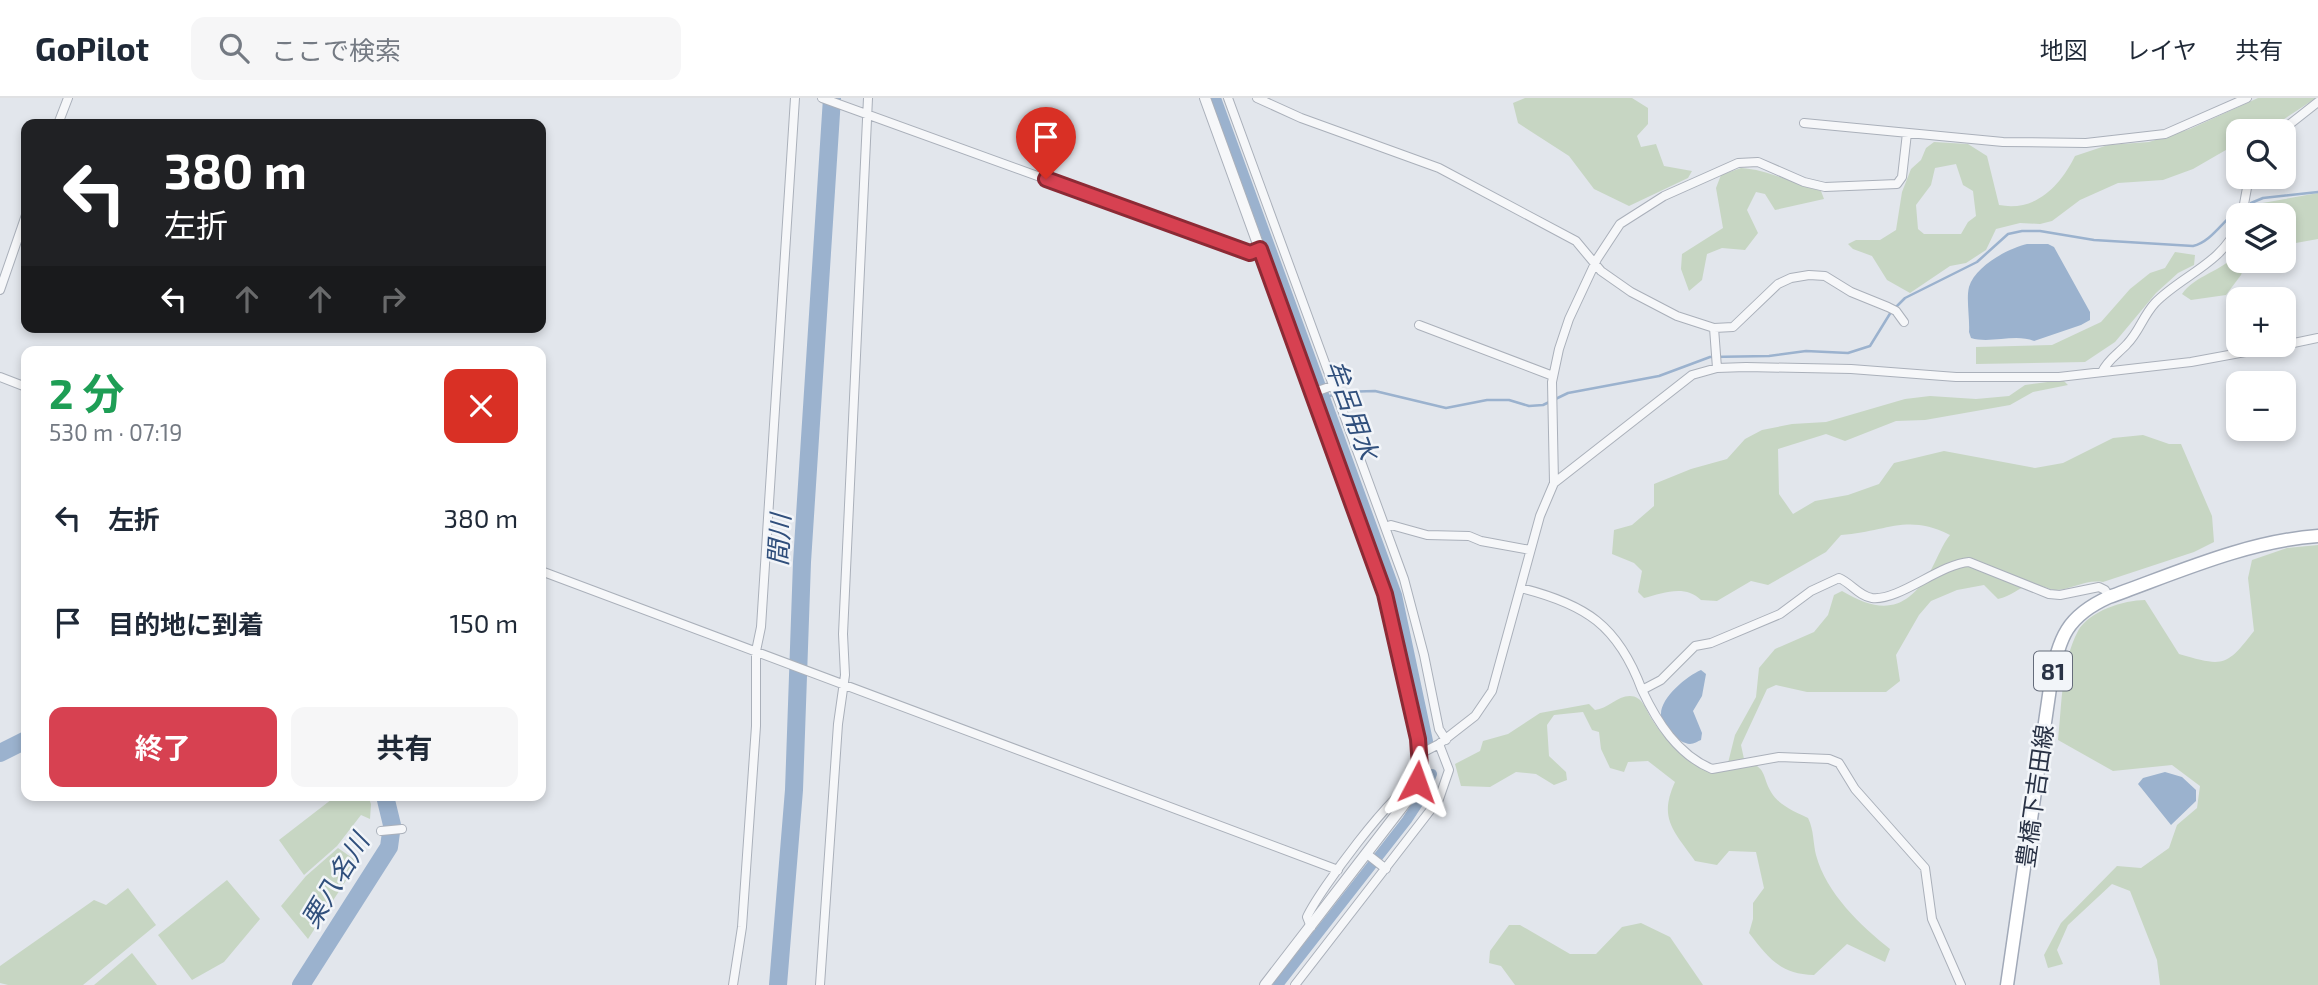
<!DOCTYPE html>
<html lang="ja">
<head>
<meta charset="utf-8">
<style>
	:root { --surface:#fff; --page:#f6f6f7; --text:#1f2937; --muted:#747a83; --line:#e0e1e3; --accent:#d74151 }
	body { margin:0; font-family:"Exo 2","Noto Sans JP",sans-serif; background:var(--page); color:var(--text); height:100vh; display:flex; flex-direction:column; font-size:26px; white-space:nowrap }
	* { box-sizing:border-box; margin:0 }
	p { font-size:23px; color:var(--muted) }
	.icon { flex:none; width:38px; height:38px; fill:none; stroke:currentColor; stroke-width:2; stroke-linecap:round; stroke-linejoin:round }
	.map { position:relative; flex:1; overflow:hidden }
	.panel { position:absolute; left:21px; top:248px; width:525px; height:455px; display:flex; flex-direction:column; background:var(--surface); border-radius:14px; box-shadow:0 4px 10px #0003 }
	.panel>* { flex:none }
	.hud { position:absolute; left:21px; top:21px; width:525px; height:214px; border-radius:14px; box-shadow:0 4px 10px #0003; background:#202124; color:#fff; overflow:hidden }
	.buttons { position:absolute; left:2226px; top:21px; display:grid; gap:14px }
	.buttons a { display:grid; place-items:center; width:70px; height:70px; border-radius:14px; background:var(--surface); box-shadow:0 4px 10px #0003; font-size:35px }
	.pin { position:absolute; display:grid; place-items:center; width:60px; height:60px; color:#fff; margin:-72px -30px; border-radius:50% 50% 50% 0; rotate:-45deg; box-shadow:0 0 7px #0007 }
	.pin .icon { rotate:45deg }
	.me { position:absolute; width:77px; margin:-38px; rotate:4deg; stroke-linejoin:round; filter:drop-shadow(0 0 5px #0008) }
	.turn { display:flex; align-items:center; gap:24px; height:147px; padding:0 28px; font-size:32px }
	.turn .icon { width:91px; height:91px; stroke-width:2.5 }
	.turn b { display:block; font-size:49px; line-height:60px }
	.lanes { display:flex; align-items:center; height:66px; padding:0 28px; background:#0003; justify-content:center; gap:35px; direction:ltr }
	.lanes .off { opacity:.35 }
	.round { display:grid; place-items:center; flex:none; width:74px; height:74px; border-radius:14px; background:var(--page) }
	.summary { display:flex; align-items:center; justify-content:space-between; height:119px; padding:0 28px }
	h1 { font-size:42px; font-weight:700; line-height:52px; color:#1e9e55 }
	.action { display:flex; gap:14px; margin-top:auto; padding:14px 28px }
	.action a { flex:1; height:80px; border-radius:14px; background:var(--accent); color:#fff; font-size:28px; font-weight:700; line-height:80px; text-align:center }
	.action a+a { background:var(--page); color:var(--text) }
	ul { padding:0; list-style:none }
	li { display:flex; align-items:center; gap:21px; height:105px; padding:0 28px }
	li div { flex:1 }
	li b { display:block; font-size:26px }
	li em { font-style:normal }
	header { display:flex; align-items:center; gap:42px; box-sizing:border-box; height:98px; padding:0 35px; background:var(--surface); border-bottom:2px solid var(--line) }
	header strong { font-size:33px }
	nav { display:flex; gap:38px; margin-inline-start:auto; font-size:24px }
	.search { width:490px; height:63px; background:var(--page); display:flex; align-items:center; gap:18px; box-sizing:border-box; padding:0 24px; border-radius:14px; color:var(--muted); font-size:26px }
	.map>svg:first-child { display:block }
	.green { fill:#c7d6c3; fill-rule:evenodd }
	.water { fill:#9bb2ce }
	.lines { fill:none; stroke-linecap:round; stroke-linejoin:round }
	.stream { stroke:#9bb2ce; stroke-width:2.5 }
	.canal { stroke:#9bb2ce; stroke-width:10 }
	.river { stroke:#9bb2ce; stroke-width:18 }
	.minor-casing { stroke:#aab0ba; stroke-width:10 }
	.tertiary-casing { stroke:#aab0ba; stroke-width:12 }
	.primary-casing { stroke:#a1a9b8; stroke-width:15 }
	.minor { stroke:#f6f7f9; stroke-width:8 }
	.tertiary { stroke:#f6f7f9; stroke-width:10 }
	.primary { stroke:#fff; stroke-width:12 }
	.route-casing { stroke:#8c2a35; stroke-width:18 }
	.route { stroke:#d74151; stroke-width:12 }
	.labels { text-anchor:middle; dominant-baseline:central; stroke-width:5; stroke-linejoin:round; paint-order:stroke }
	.shield { fill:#f2f5f9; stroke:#656c7b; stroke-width:2 }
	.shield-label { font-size:23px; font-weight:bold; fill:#293245 }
	.street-label { font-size:24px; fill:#293245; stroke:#f2f5f9 }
	.water-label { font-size:26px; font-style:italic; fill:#304f7c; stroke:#f2f5f9 }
</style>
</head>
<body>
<header>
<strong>GoPilot</strong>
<div class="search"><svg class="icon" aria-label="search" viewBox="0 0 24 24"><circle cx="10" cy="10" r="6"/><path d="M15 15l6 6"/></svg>ここで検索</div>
<nav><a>地図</a><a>レイヤ</a><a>共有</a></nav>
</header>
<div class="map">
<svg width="2318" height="887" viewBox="0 0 2318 887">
	<rect width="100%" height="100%" fill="#e2e6ec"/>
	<path class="green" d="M1525,0H1632L1648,10V26L1637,38L1641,49L1656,46L1664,68L1692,73L1688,80L1629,108L1594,91L1569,58L1518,25L1513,5Z
		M2258,0H2316L2266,33H2238V45L2193,71L2163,82L2118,85L2080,102L2052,123L2040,126L2020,125L1996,131L1986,152L1966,165L1950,168L1910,195L1887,182L1872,158L1853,151L1848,146L1856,142H1880L1896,132L1902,94L1911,71L1921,62L1926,50L1934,44L1968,46L1987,58L1999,107C2036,114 2060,88 2075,58L2108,47L2149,44L2190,31ZM1956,66L1963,87L1973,93L1976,118L1968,124L1961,136H1924L1918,131L1916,107L1931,87L1935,70Z
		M1741,70C1770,72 1794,86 1821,93L1824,101L1775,112L1765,96L1756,94L1747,112L1758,135L1745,152L1722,150L1707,156L1702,182L1689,193L1681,171L1682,156L1723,130L1716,90L1721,77Z
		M2318,95V141L2284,147V117H2253L2257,106Z
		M2175,154L2195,157L2194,167L2178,175L2156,195L2115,244L2085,264L1976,266V249L2052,247L2101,224L2130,191L2150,175L2165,170Z
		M2238,154V163H2246L2241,177L2226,197L2191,202L2182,196C2195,177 2224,173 2238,154Z
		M2063,282L2068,287L2033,294L2010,307L1925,322L1896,323L1845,343L1826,336L1778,351L1779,396L1793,416L1815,403L1848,397L1879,386L1894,365L1944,353L2035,370L2063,365L2113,340L2143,337L2169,346H2181L2212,418L2214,444L2194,454L2103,484C2085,481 2072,492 2054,492C2047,491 2040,486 2033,487C2019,488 2011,499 1998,501L1984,487L1957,492L1931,503L1919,517L1896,557L1900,583L1886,594H1807L1776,587L1767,591L1741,647L1744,661C1768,671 1761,676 1771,694C1778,707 1796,714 1808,720C1814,732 1813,745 1816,757C1826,795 1861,828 1890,851L1885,864L1847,846L1814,877C1779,876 1768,859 1749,835L1753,821V805L1764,790L1756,754L1729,753L1717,767L1695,763C1674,733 1658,721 1675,684L1648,663L1628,664L1624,674L1610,670L1601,651L1599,634L1592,632L1583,614L1554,617L1547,627L1549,658L1566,674L1567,682L1554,687L1536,676L1516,674L1490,689L1461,688L1455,666L1480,653L1483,643L1508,636L1540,615L1589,606L1595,612C1607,611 1617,598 1630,598C1642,598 1646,611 1651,620C1665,643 1687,663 1711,673L1728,665L1735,637L1756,599L1759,570L1775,551L1814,534L1828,517L1834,497L1842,493C1882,517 1908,513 1932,470C1938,459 1942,447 1950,437C1907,415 1886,434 1841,437L1826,454L1768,487L1751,483L1717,503L1701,502C1685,486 1663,495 1644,500L1638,494L1642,473L1634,465L1612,456L1614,432L1632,427L1654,408V386L1691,371L1727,361L1745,341L1762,332L1792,326L1826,324L1905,301L1930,298L1976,301L2009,298L2025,287Z
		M2318,447V887H2160L2157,862L2130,793L2112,786L2068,827L2057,852L2063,866L2048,870L2044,857L2061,825L2117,768L2141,770L2169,750L2177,727L2197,710L2200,688L2172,667L2113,673L2058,642C2062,608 2061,565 2078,533C2089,513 2124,502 2145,502L2179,556C2224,569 2226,569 2254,533L2248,480L2252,462L2287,450Z
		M336,698H368L371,706L370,721L361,717L337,748L304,777L279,742Z
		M338,750L358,764L308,841L281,808L306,778Z
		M227,782L260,821L224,864L192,882L158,837Z
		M128,790L156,827L83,887H8L0,885V868L94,802L106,807Z
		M1641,825L1670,839L1703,887H1515L1501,868L1489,865L1490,853L1509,827H1520L1570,856H1596L1622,829Z
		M132,855L157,887H94Z"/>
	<path class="water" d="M2027,146H2048L2054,149L2090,214V222L2081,227L2034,243C2015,235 1991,246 1971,240L1969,234C1970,221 1966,201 1969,189C1975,168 2009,150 2027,146Z
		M1701,572L1706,576L1702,598L1693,613L1702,635L1701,642C1698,643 1694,646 1690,646C1679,646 1660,627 1661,616C1661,599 1687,578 1701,572Z
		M2165,674L2182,679L2196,692V703L2171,727L2138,686L2143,680Z"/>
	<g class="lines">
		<path class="stream" d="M2251,105L2263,100L2318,94
			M1324,300L1341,294L1375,293L1446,310L1487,302H1509L1529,308L1543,307L1568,295L1659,278L1710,259L1769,258L1806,253L1848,255L1870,248L1891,214L1905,200L1977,164L2008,136L2022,133H2040L2094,142L2193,148C2213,143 2223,121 2241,110"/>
		<path class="canal" d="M1216,0L1397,497L1428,643
			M1278,887L1407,722L1424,696L1432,676"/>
		<path class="river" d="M0,655L26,642
			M301,887L389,749L392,727L385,698
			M778,887L794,692L802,464L832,0"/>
		<g class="minor-casing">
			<path id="minor" d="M822,0L1250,155L1260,151
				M1228,0L1404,481L1424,557L1439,631L1446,642
				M1257,0L1301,20L1439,70L1576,143L1601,173L1631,194L1677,218L1714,230L1733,229L1778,186L1791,180L1809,177L1825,178L1851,194L1888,209L1896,213L1904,224
				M1804,25L2003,44L2086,45L2165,36L2247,0
				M58,26L68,0
				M2281,33L2318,4
				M2242,117L2249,79
				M0,192L26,117
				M1419,227L1553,278
				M1714,230L1717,270
				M2284,247L2318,240
				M2102,274C2108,261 2118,256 2127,246C2139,234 2143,218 2155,205C2181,178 2223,165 2238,127
				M0,279L26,289
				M1312,295L1332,288
				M1554,385L1552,284L1559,251L1569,221L1597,161L1620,126L1664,98L1738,65L1758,64L1804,84L1825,89L1897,86L1902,79L1907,35
				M1385,429L1391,427L1427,437L1469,438L1481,443L1530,452
				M541,473L1338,772
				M1521,490C1585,506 1618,527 1642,592L1661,582L1695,548L1711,545L1780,516L1811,493L1839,480C1851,485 1859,498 1872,500C1899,503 1940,466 1969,464L2049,496L2060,497L2099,489L2105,492L2109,499
				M1642,592C1657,624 1678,657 1712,671L1779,659L1829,661L1839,665L1855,691L1925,770L1932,821L1961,887
				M1420,656L1439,646L1475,618L1492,593L1540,418L1554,385L1692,277L1717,270L1746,269L1851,271L1956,279H2059L2191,264L2283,247
				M381,733L402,731
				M1367,756L1386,771
				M1311,829L1307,819C1319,793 1393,692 1417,684
				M733,887L742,829L756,628V553L761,529L795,0
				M820,887L838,626L845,577L843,536L868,0
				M1295,887L1439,701L1449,672L1439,646"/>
		</g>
		<g class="tertiary-casing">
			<path id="tertiary" d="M1205,0L1385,496L1420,656L1417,684L1409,700L1265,887"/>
		</g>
		<g class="primary-casing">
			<path id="primary" d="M2007,887L2051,583C2059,539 2067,518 2109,499C2176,475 2247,443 2318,438"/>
		</g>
		<use href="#minor" class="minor"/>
		<use href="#tertiary" class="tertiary"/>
		<use href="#primary" class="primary"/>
	</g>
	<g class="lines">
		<g class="route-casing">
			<path id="route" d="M1046,81L1250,155L1260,151L1385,496L1418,641L1420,669L1417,684"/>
		</g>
		<use href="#route" class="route"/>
	</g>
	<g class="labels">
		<rect class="shield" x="2034" y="553.5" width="38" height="39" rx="5"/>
		<g class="shield-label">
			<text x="2053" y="573">81</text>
		</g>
		<g class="street-label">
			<text transform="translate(2034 698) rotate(-82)">豊橋下吉田線</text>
		</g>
		<g class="water-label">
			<text transform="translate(1353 311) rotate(70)">牟呂用水</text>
			<text transform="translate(778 442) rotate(-87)">間川</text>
			<text transform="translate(334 782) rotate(-59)">栗八名川</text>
		</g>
	</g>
</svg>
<div class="buttons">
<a><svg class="icon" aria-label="search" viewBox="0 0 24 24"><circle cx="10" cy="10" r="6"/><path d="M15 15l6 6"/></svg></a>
<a><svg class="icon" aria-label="layers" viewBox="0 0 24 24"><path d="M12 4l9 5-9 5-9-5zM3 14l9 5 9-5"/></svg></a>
<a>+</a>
<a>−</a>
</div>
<div class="pin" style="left:1046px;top:81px;background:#d93025"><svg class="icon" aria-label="arrive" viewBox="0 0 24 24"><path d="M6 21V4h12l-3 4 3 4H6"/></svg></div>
<svg class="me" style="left:1417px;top:684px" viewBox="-20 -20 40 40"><path d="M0-17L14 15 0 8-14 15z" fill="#d74151" stroke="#fff" stroke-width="4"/></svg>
<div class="hud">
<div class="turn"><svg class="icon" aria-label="left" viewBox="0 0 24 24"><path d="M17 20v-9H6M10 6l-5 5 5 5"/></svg><div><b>380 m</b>左折</div></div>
<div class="lanes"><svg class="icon" aria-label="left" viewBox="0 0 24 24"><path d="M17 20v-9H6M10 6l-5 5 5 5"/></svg><svg class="icon off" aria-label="ahead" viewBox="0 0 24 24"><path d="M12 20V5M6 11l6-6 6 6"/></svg><svg class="icon off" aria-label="ahead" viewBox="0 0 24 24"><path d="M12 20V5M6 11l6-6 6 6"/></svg><svg class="icon off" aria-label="right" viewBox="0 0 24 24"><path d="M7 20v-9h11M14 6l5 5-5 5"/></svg></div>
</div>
<section class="panel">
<div class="summary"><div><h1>2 分</h1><p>530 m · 07:19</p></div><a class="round" style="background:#d93025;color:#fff"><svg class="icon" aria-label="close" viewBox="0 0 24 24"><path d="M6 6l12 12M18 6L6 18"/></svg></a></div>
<ul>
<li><svg class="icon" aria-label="left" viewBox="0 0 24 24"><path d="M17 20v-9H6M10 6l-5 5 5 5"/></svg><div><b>左折</b></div><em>380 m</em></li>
<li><svg class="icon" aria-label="arrive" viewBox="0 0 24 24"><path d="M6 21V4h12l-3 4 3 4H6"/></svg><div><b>目的地に到着</b></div><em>150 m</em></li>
</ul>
<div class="action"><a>終了</a><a>共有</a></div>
</section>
</div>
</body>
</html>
